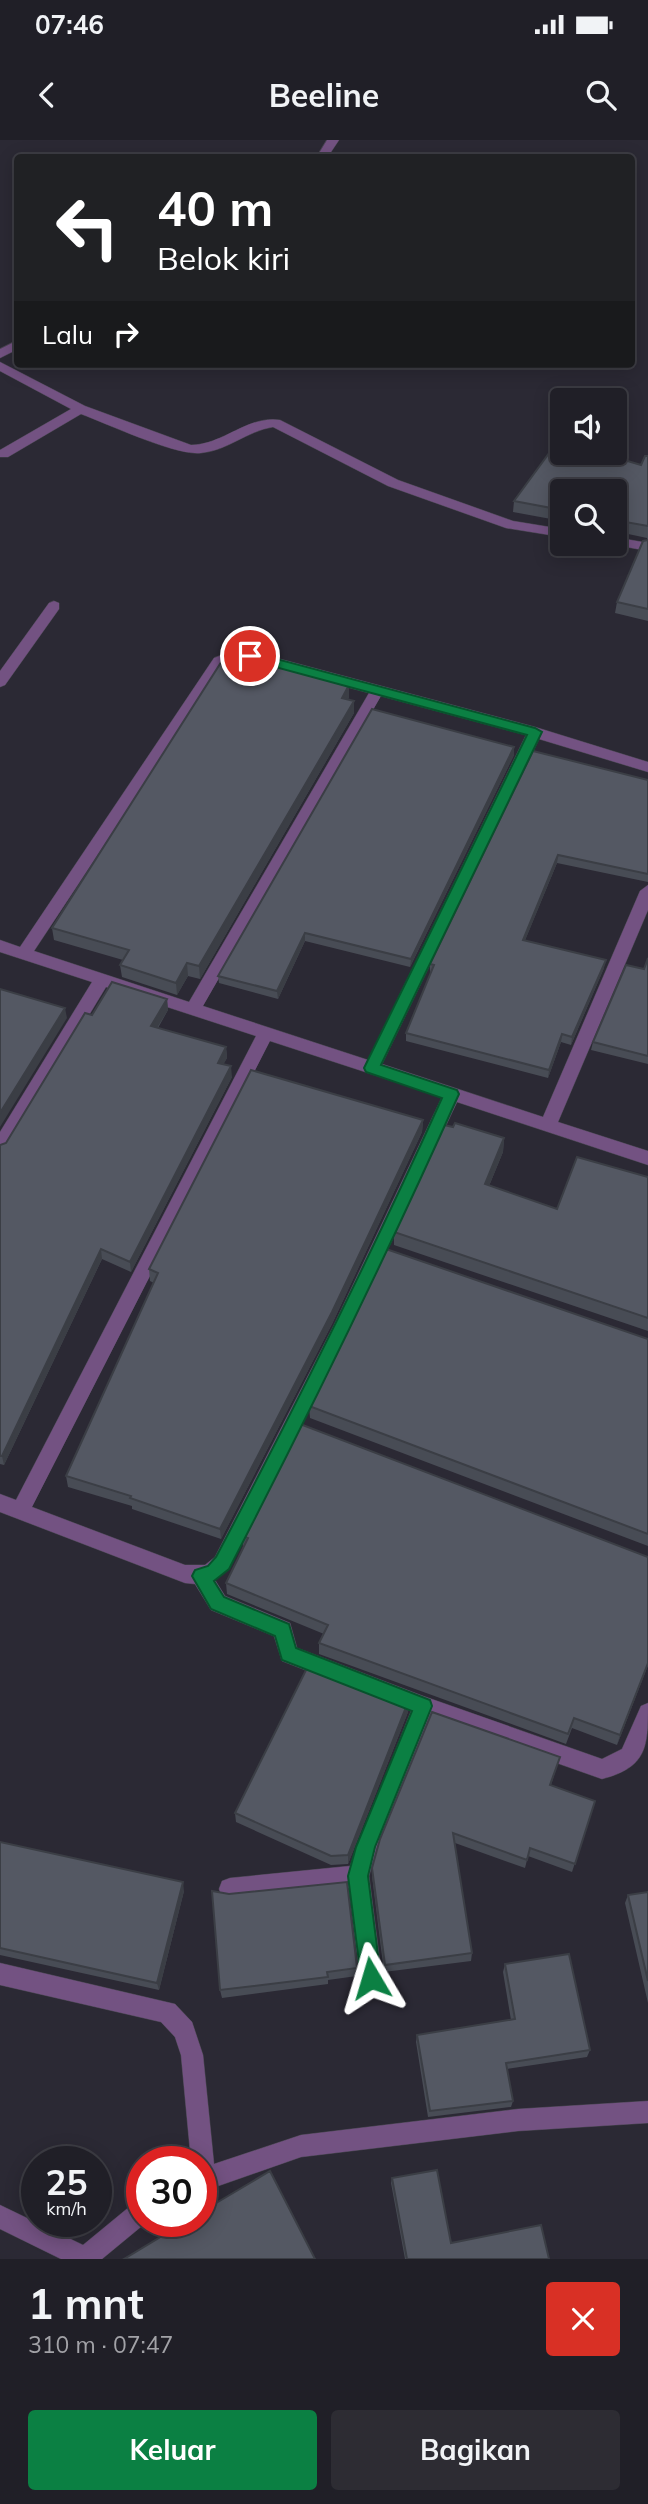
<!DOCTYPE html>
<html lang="id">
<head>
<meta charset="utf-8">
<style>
	:root { --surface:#201f27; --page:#2d2c33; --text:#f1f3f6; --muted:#a2a2a7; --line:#3d3d44; --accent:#0b8043 }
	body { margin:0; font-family:Mulish,sans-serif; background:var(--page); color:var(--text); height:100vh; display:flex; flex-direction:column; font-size:26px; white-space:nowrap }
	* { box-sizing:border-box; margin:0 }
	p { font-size:23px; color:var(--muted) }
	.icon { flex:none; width:38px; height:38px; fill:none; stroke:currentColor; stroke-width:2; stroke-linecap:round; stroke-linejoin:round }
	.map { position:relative; height:2119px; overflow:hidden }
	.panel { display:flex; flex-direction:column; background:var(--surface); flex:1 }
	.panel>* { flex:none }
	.hud { position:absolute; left:14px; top:14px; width:621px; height:214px; border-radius:7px; box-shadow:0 4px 18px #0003,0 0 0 2px var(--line); background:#202124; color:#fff; overflow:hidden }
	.tools { position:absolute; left:550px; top:248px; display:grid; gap:14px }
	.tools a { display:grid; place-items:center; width:77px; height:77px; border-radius:7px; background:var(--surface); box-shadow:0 4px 18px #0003,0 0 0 2px var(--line); font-size:35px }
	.speed { position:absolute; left:21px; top:2006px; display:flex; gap:14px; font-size:35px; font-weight:700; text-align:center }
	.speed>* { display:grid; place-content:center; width:91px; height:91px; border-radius:50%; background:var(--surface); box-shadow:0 4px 18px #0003,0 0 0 2px var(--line); line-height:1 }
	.speed small { font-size:18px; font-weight:400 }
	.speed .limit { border:10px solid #d22; background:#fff; color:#111 }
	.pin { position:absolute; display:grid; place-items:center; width:60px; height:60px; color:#fff; margin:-30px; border:4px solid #fff; border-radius:50%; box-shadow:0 2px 7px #0007 }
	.me { position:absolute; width:77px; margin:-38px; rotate:353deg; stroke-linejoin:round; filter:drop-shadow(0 0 5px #0008) }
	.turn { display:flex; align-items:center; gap:24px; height:147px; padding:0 28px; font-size:32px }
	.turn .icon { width:91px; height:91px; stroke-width:2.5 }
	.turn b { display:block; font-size:49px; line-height:60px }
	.then { display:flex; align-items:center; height:66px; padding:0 28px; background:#0003; gap:14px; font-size:26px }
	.round { display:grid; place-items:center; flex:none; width:74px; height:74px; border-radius:7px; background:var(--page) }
	.summary { display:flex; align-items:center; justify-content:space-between; height:119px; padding:0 28px }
	h1 { font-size:42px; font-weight:700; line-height:52px }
	.action { display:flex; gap:14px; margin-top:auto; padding:14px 28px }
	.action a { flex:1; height:80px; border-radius:7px; background:var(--accent); color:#fff; font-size:28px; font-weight:700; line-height:80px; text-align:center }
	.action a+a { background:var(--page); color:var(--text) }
	.status { display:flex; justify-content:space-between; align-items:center; height:49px; padding:0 35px; background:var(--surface); direction:ltr }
	.status svg { height:19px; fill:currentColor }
	header { display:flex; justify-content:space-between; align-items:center; height:91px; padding:0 28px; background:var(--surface); font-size:32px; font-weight:700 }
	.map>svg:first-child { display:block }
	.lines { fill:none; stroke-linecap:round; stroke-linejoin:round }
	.minor-casing { stroke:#484650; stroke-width:1 }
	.minor { fill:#735282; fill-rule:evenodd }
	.wall { fill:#484c55 }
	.shaded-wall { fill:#3b3e45 }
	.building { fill:#545863; stroke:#3b3e45; stroke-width:2 }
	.route { fill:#0b8043; stroke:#07532c; stroke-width:2 }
</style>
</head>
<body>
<div class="status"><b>07:46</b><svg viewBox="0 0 49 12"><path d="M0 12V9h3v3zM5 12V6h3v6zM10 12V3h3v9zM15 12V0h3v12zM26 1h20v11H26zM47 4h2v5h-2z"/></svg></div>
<header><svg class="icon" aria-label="back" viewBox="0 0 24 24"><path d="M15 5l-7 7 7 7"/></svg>Beeline<svg class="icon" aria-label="search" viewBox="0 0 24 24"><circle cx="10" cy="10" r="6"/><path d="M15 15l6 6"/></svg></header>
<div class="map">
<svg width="648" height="2119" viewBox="0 0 648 2119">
	<rect width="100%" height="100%" fill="#2b2934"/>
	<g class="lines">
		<g class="minor-casing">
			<path id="minor" d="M327,0H339L327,18H316Z
				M18,200V209L0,218V209Z
				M0,222L85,266L191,305C223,305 248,275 280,280L398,340L513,381L562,389V397L506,388L388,346L273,287C247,291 227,311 201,313C176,316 108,284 81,274L8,317H0V310L71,269L0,231Z
				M614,397L648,403V411L610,404H614Z
				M54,461L59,463V469L5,545L0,547V531L49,463Z
				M232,511H250L535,587L648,622V632L539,599L382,924L543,977L640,751L648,745V770L558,982L648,1011V1025L457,962L347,1196L229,1429L215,1440L225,1456L290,1483L297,1508L423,1556L602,1619L622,1609L641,1566L648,1563C648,1606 648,1627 602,1639L429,1578L377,1707L369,1736L382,1838L379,1846L371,1849L363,1846L360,1838L349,1748L230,1760L222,1757L219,1749L222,1741L230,1738L350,1726L411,1571L282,1521L274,1496L211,1470L195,1444L185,1443L0,1372V1354L16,1360L256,896L106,847L6,1012L0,1014V992L92,842L0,812V800L20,807L214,518ZM233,521H250L369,553L189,862L34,811L224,524ZM381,556L526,595L368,920L203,866ZM270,901L442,957L334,1185L215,1417L205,1425H185L32,1367Z
				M0,1823L175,1864L192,1882L203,1915L214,2024L301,1995L518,1969L648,1961V1983L518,1991L301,2017L201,2052V2021H191L181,1915L175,1897L161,1882L0,1845Z
				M142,2059V2081H148L102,2119H61L0,2089V2065L83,2105L134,2063Z"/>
		</g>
		<use href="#minor" class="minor"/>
	</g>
	<path class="wall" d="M648,316V481L615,473L617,462L648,401L647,398L614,391V352H562V381L513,372L514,361L641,325Z
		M349,545L348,559L354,573L200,839L188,836L177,855L122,837L120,825L123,820L54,800L52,788Z
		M514,607V615L410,827L305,801L278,859L219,843L218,836Z
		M648,640V742L557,723L525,800L604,828L571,905L561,902L548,938L406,901V893L431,832H430V824Z
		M648,818V924L591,910L593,902L644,829Z
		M167,859L168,870L158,888L226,907L227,918L223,924L232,937L131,1132L102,1119L4,1325L0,1324V1005L6,1003L92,875Z
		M423,980L422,992L332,1184L221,1399L132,1369V1366L68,1347L66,1336L154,1143L150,1141L149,1129Z
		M453,987L504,998L503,1012L489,1046L557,1069L648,1037V1191L394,1105V1092Z
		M648,1199V1406L310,1278L309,1266Z
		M242,1396L648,1417V1525L617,1605L572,1588L566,1604L319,1514V1503L324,1494L227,1454L226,1443L243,1407Z
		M408,1562V1572L348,1724L331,1725L236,1682L235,1673Z
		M560,1617L551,1645L595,1661L572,1732L528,1716L525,1728L455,1703L472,1813L471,1821L384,1832L372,1736V1728Z
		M0,1702L184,1751L159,1850L0,1815Z
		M648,1752V1863L625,1763L628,1755Z
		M229,1754L357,1828V1836L328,1840V1844L222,1858L220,1850Z
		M505,1824L590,1910L587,1917L507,1929L513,1961L511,1967L428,1977L416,1902L417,1895L511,1880L503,1832Z
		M392,2038L451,2103L549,2119H405L391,2043Z"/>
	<path class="shaded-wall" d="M349,545V558L341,570L342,558Z
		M354,561V573L200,839L199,826Z
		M514,607V615L410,827L411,819Z
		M558,715L557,723L522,808L523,800Z
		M305,793V801L278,859L277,851Z
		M606,820L604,828L571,905L572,897Z
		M187,823L188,836L177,855L176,843Z
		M167,859L168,870L152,896L151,886Z
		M65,868L67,878L0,987V973Z
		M562,894L561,902L548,938L549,930Z
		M226,907L227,918L219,933L218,923Z
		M231,926L232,937L131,1132L130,1122Z
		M423,980L422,992L332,1184L221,1399L220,1389Z
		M504,998L503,1012L484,1058L485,1044Z
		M101,1109L102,1119L4,1325L2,1316Z
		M648,1523V1525L617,1605L620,1595Z
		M408,1562V1572L348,1724V1715Z
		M183,1742L184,1751L159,1850L157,1843Z"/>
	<path class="building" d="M558,301L562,302V313H601L641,325L645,316H648V386L614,380V352H562V370L514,361Z
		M648,400V469L617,462L643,401Z
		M227,513L349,545L342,558L354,561L199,826L187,823L176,843L120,825L129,810L52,788Z
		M372,569L514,607L411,819L305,793L277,851L218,836Z
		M533,611L648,640V734L558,715L523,800L606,820L572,897L562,894L549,930L406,893L434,825L430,824Z
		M648,818V916L593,902L626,825L644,829Z
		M112,842L167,859L151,886L226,907L218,923L231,926L130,1122L101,1109L2,1316H0V1005L6,1003L85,873L92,875Z
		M0,849L65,868L0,973Z
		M251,930L423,980L332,1172L220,1389L130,1358L131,1356L66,1336L158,1133L149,1129Z
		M455,983L504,998L485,1044L557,1069L577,1017L648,1037V1178L394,1092L444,985L453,987Z
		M386,1109L648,1199V1394L309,1266Z
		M300,1284L648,1417V1523L620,1595L574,1578L568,1594L319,1503L328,1485L226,1443L248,1398L242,1396Z
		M309,1524L408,1562L348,1715L331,1716L235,1673Z
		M432,1572L560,1617L550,1645L595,1661L575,1724L530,1708L527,1720L453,1693L472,1813L385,1825L372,1728L380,1699Z
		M0,1702L183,1742L157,1843L0,1808Z
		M347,1742L357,1828L327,1832L328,1837L220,1850L212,1751L229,1754Z
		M648,1752V1841L628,1755Z
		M569,1814L590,1910L506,1923L513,1961L430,1971L417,1895L515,1879L505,1824Z
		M437,2030L451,2103L541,2085L549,2119H407L392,2038Z
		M270,2031L315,2119H124L187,2081H201V2072Z"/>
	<path class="route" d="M250,512L535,588L542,592L381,925L457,950L459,954C387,1115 310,1272 229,1429L214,1441L224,1457L289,1484L296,1508L430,1560L432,1566L375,1707L368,1736L381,1838L378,1845L371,1848L364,1845L361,1838L348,1736L356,1707L412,1571L282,1520L275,1496L211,1469L192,1436L195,1430L208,1426L216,1417C296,1266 372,1113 442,958L366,932L364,928L527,595L246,519L244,516Z"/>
</svg>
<div class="tools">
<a><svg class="icon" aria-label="sound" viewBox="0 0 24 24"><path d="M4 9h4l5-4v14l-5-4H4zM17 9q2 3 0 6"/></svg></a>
<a><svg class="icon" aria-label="search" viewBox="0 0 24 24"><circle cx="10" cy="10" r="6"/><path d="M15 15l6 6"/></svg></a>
</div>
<div class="speed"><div>25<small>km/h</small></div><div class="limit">30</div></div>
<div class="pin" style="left:250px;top:516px;background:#d93025"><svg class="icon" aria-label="arrive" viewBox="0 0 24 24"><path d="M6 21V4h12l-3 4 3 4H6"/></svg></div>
<svg class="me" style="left:371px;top:1838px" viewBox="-20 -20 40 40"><path d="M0-17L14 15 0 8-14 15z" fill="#0b8043" stroke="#fff" stroke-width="4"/></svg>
<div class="hud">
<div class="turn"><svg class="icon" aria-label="left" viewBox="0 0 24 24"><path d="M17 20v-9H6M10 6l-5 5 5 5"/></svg><div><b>40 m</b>Belok kiri</div></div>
<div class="then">Lalu<svg class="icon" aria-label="right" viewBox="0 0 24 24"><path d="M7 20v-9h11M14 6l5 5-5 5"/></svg></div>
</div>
</div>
<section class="panel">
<div class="summary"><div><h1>1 mnt</h1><p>310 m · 07:47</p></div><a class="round" style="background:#d93025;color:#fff"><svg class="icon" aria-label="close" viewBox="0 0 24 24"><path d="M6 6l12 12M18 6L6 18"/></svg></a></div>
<div class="action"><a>Keluar</a><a>Bagikan</a></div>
</section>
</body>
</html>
